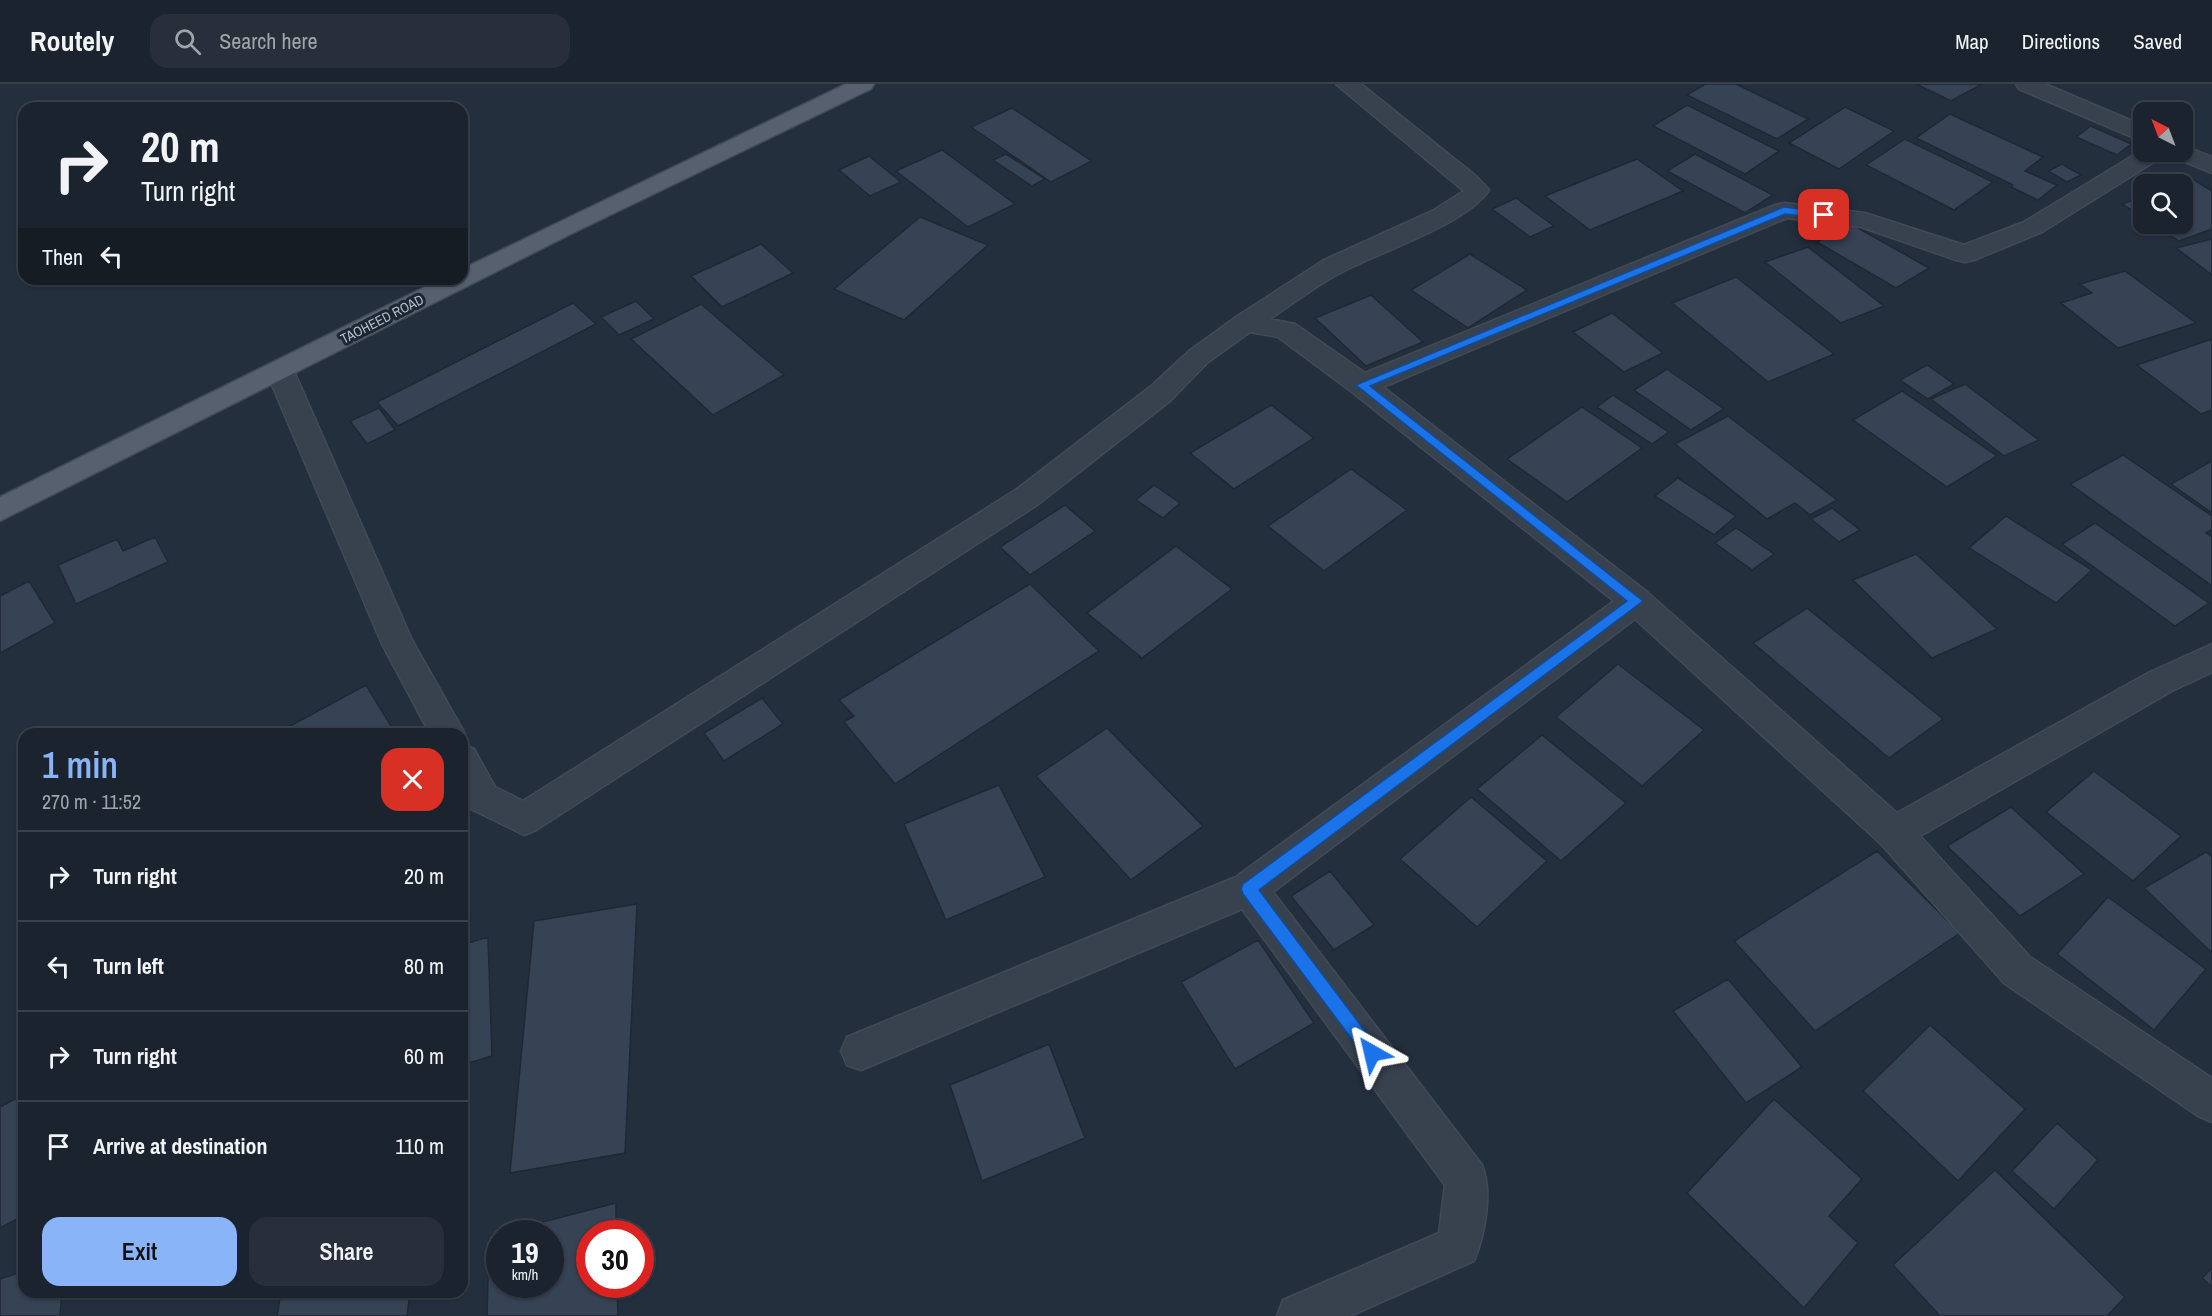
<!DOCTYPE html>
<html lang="en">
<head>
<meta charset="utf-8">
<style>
	:root { --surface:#1b232e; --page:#282f3a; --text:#f1f3f6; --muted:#a0a4aa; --line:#39404a; --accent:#8ab4f8 }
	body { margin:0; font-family:"Archivo Narrow",sans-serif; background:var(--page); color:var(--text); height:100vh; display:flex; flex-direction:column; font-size:22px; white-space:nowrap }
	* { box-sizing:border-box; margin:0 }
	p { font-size:20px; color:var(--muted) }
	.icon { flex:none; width:33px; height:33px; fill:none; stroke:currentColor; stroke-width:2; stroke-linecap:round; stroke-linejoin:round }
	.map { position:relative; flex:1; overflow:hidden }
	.side { position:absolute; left:18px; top:644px; width:450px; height:570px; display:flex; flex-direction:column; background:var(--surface); border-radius:18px; box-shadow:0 2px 4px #0004,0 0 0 2px var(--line) }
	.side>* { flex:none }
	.hud { position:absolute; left:18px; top:18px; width:450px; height:183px; border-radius:18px; box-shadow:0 2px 4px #0004,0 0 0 2px var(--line); background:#1b232e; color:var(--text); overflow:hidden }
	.needle { width:39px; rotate:318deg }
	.buttons { position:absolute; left:2133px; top:18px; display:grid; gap:12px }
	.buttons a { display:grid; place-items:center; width:60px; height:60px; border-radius:12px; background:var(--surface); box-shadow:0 2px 4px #0004,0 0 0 2px var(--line); font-size:30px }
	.speed { position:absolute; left:486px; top:1136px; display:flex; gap:12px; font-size:30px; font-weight:700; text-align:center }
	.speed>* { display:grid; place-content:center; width:78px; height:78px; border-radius:50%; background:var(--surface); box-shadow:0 2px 4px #0004,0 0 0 2px var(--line); line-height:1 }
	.speed small { font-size:15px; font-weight:400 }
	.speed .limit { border:9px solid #d22; background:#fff; color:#111 }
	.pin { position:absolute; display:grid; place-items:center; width:51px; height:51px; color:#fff; margin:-26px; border-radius:12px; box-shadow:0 3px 9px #0006 }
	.me { position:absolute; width:66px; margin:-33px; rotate:323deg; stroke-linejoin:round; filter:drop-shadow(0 0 4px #0008) }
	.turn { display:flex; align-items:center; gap:21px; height:126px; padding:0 24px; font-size:27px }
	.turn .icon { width:78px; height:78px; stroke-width:2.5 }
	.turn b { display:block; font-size:42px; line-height:51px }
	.then { display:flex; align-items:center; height:57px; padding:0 24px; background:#0003; gap:12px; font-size:22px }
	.round { display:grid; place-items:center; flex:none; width:63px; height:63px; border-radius:18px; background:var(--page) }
	.headline { display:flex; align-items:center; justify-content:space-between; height:102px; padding:0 24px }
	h1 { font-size:36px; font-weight:600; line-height:45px; color:var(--accent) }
	.primary-button { display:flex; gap:12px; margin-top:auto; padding:12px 24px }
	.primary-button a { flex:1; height:69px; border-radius:18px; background:var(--accent); color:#111; font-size:24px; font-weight:600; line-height:69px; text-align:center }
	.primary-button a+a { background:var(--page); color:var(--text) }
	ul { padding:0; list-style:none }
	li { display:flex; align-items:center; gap:18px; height:90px; padding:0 24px; border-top:2px solid var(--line) }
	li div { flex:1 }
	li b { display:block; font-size:22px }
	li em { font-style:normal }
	header { display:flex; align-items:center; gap:36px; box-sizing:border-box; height:84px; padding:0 30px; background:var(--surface); border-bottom:2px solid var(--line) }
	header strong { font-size:28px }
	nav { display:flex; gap:33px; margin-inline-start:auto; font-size:21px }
	.search { width:420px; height:54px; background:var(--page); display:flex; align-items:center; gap:15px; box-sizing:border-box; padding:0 21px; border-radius:18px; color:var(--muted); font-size:22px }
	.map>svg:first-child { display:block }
	.building { fill:#364354; stroke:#1f2835; stroke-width:1.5 }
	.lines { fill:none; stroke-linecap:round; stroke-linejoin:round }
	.street-casing { stroke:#414a57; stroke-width:3 }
	.primary-casing { stroke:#414a57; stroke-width:3 }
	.street { fill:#38414e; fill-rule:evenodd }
	.primary { fill:#56606e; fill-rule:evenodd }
	.route { fill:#1a73e8; stroke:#114b97; stroke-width:1.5 }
	.labels { text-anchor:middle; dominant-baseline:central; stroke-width:6; stroke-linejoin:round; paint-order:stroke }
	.far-street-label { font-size:14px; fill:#b4bcc9; stroke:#1d2633 }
</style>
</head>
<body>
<header>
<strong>Routely</strong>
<div class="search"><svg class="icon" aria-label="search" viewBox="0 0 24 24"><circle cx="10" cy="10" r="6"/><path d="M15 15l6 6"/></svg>Search here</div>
<nav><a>Map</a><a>Directions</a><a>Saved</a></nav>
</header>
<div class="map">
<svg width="2212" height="1232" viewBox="0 0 2212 1232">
	<rect width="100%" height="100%" fill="#242f3e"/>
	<path class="building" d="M1705,0H1736L1808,35L1777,55L1687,11Z
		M1916,0H1982L1951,17Z
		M1687,21L1779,67L1745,90L1653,42Z
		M1845,23L1894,47L1839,85L1789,59Z
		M1012,24L1092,77L1051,98L971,43Z
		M1950,30L2043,73L2025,87L2057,101L2038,116L2011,103L2013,101L1916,54Z
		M2091,42L2131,60L2117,71L2076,53Z
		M1905,55L1993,98L1954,126L1866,81Z
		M942,66L1015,120L968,143L896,87Z
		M1006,70L1045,95L1032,102L993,76Z
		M1695,70L1773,111L1745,129L1667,87Z
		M869,72L901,98L870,112L839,86Z
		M1637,75L1683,107L1590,146L1545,112Z
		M2062,80L2081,91L2067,98L2048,87Z
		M2191,94L2212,107V145L2179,157L2151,140H2182V100H2174Z
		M2144,112V134L2122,120Z
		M1516,114L1554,142L1530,153L1492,125Z
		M920,133L988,161L904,236L834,205Z
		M1849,139L1929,184L1896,204L1817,158Z
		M2212,155V191L2176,164Z
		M761,160L793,189L722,223L691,192Z
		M1808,163L1884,222L1841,239L1765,178Z
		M1470,170L1527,206L1468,244L1411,206Z
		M2125,187L2196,239L2118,264L2061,219L2092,209L2080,200Z
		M1736,193L1834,270L1768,298L1672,219Z
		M1371,211L1423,258L1366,282L1315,234Z
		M636,217L654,235L619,251L601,233Z
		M573,219L596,240L398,342L377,318Z
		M701,220L784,291L713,331L631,255Z
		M1612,229L1663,269L1624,288L1573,248Z
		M2212,255V326L2201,330L2137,281Z
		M1927,281L1954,300L1928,315L1900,296Z
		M1667,285L1724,325L1691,346L1634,306Z
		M1965,300L2039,356L2004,372L1931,315Z
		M1902,307L1997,372L1947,403L1853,336Z
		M1613,311L1669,348L1652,360L1597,323Z
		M1271,321L1314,354L1234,405L1190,369Z
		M1582,323L1642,364L1567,418L1507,375Z
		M379,324L395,346L367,360L350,337Z
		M1728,332L1837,416L1810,431L1795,419L1767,435L1675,360Z
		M2123,371L2212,432V445L2206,449L2212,453V502L2070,400Z
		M2212,377V429L2171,400Z
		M1351,385L1407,426L1324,487L1268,442Z
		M1678,394L1736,432L1714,451L1655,412Z
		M1154,401L1180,419L1163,434L1136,416Z
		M1065,421L1095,447L1030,491L1000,463Z
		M1832,424L1860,446L1839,458L1811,435Z
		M2006,432L2092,486L2056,519L1969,464Z
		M2095,439L2209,519L2175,542L2062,460Z
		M1736,444L1774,470L1752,486L1715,459Z
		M155,453L168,478L76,520L58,481L117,455L123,467Z
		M1176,462L1232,505L1142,574L1087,529Z
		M1916,470L1997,545L1932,574L1853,496Z
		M29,497L55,539L0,569V512Z
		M1030,500L1099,567L895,700L844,638L854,632L839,616Z
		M1807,524L1943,635L1889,674L1753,559Z
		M1618,580L1704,646L1642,702L1556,633Z
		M366,601L396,650L279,648Z
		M762,614L783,640L724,677L704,649Z
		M1107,644L1203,742L1131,796L1036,692Z
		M1542,651L1626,719L1561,777L1477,705Z
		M2094,687L2181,752L2133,797L2046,728Z
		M999,701L1045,793L946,836L904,740Z
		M1471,713L1547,777L1477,843L1400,775Z
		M2011,723L2084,790L2020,832L1947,762Z
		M1877,767L1960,849L1815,947L1734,857Z
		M2206,768L2212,773V869L2144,804Z
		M1330,787L1374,841L1334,866L1291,812Z
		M462,807H464L470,837L462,840Z
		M2108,813L2206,885L2154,946L2057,870Z
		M637,820L625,1069L510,1089L534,837Z
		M488,853L492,972L462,981V861Z
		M1258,856L1314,939L1235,985L1181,898Z
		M1728,895L1802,983L1746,1019L1673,927Z
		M1930,941L2025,1025L1958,1097L1863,1007Z
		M1049,960L1085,1054L982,1097L950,1001Z
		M24,1010V1131L0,1144V1023Z
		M1774,1015L1862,1095L1829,1132L1858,1159L1804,1224L1687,1109Z
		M2057,1039L2098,1076L2054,1125L2012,1087Z
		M1995,1086L2125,1213L2107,1232H1940L1893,1181Z
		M616,1119V1149H590V1200H617L618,1232H487L489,1152L500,1149V1200H550V1149H500Z
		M2212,1184V1203L2202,1194Z
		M24,1187V1208H62L60,1232H0V1195Z
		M281,1208H410L407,1232H277Z"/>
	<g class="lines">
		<g class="street-casing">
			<path id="street" d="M1336,0H1361L1477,93L1489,106C1467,140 1382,167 1344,187C1318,200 1294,219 1270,235L1295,240L1365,289L1775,121L1784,119L1865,129L1964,161L2024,138L2144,65V68H2165L2162,73L2042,148L1974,176L1965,178L1956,176L1861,143L1787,134L1383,303L1647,508L1897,729L2148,589L2212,560V588L2172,607L1920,752L2030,873L2212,994V1038L2198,1032L2004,899L1881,760L1635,535L1273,808L1482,1081C1493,1108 1485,1151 1474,1177L1350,1232H1277L1283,1216L1439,1149L1445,1101L1242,825L861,986L847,981L841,967L847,953L1236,793L1614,517L1352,308L1278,253L1250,248L1207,279L1170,317L1037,421L536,746L524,751L471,725L462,708V660L474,665L495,703L523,717L1017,405L1150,303L1189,267L1236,233L1324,176L1434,126L1464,107Z
				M2016,0H2045L2144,42V58L2019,5Z
				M2182,61L2212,73V89L2173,73L2170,68H2182Z
				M280,278L290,281L294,287L412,556L465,650L462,656V650H430L382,560L266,287L270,281Z"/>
		</g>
		<g class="primary-casing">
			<path id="primary" d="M846,0H874L871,5L575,148L0,437V413L441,195H462V185Z"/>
		</g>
		<use href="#street" class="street"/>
		<use href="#primary" class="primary"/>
	</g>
	<path class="route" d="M1784,123L1824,128L1829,131L1824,134L1785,130L1370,302L1643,517L1259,806L1377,963L1380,969L1377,974L1372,977L1366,974L1243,810L1241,805L1243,800L1627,517L1356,301Z"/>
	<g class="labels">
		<g class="far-street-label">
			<text transform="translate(382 235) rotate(-27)">TAOHEED ROAD</text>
		</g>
	</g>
</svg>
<div class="buttons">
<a><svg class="needle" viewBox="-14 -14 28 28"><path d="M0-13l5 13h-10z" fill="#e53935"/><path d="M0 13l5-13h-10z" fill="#a0a4aa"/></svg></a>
<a><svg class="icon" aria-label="search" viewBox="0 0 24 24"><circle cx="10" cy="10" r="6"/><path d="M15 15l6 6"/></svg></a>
</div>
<div class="speed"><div>19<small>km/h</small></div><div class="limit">30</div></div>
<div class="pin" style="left:1824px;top:131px;background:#d93025"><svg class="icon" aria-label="arrive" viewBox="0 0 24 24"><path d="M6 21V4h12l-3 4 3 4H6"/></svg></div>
<svg class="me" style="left:1372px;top:969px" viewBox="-20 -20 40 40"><path d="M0-17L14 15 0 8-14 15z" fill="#1a73e8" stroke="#fff" stroke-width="4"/></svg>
<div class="hud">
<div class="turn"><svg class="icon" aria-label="right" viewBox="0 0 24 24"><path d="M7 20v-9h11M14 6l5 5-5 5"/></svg><div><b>20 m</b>Turn right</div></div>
<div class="then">Then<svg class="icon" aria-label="left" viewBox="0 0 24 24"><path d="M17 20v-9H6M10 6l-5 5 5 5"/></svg></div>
</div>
<section class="side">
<div class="headline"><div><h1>1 min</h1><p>270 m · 11:52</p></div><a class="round" style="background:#d93025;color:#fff"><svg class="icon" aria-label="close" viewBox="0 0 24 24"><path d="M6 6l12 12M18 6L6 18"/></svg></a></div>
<ul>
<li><svg class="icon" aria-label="right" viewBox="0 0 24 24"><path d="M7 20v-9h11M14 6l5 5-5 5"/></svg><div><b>Turn right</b></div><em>20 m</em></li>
<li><svg class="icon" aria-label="left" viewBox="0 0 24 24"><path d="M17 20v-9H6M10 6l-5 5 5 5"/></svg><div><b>Turn left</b></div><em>80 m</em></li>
<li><svg class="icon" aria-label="right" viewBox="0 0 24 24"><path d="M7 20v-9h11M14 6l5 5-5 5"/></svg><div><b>Turn right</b></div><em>60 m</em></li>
<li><svg class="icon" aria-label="arrive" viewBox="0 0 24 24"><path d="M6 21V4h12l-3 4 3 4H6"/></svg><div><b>Arrive at destination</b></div><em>110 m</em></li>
</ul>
<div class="primary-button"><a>Exit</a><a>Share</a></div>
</section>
</div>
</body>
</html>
